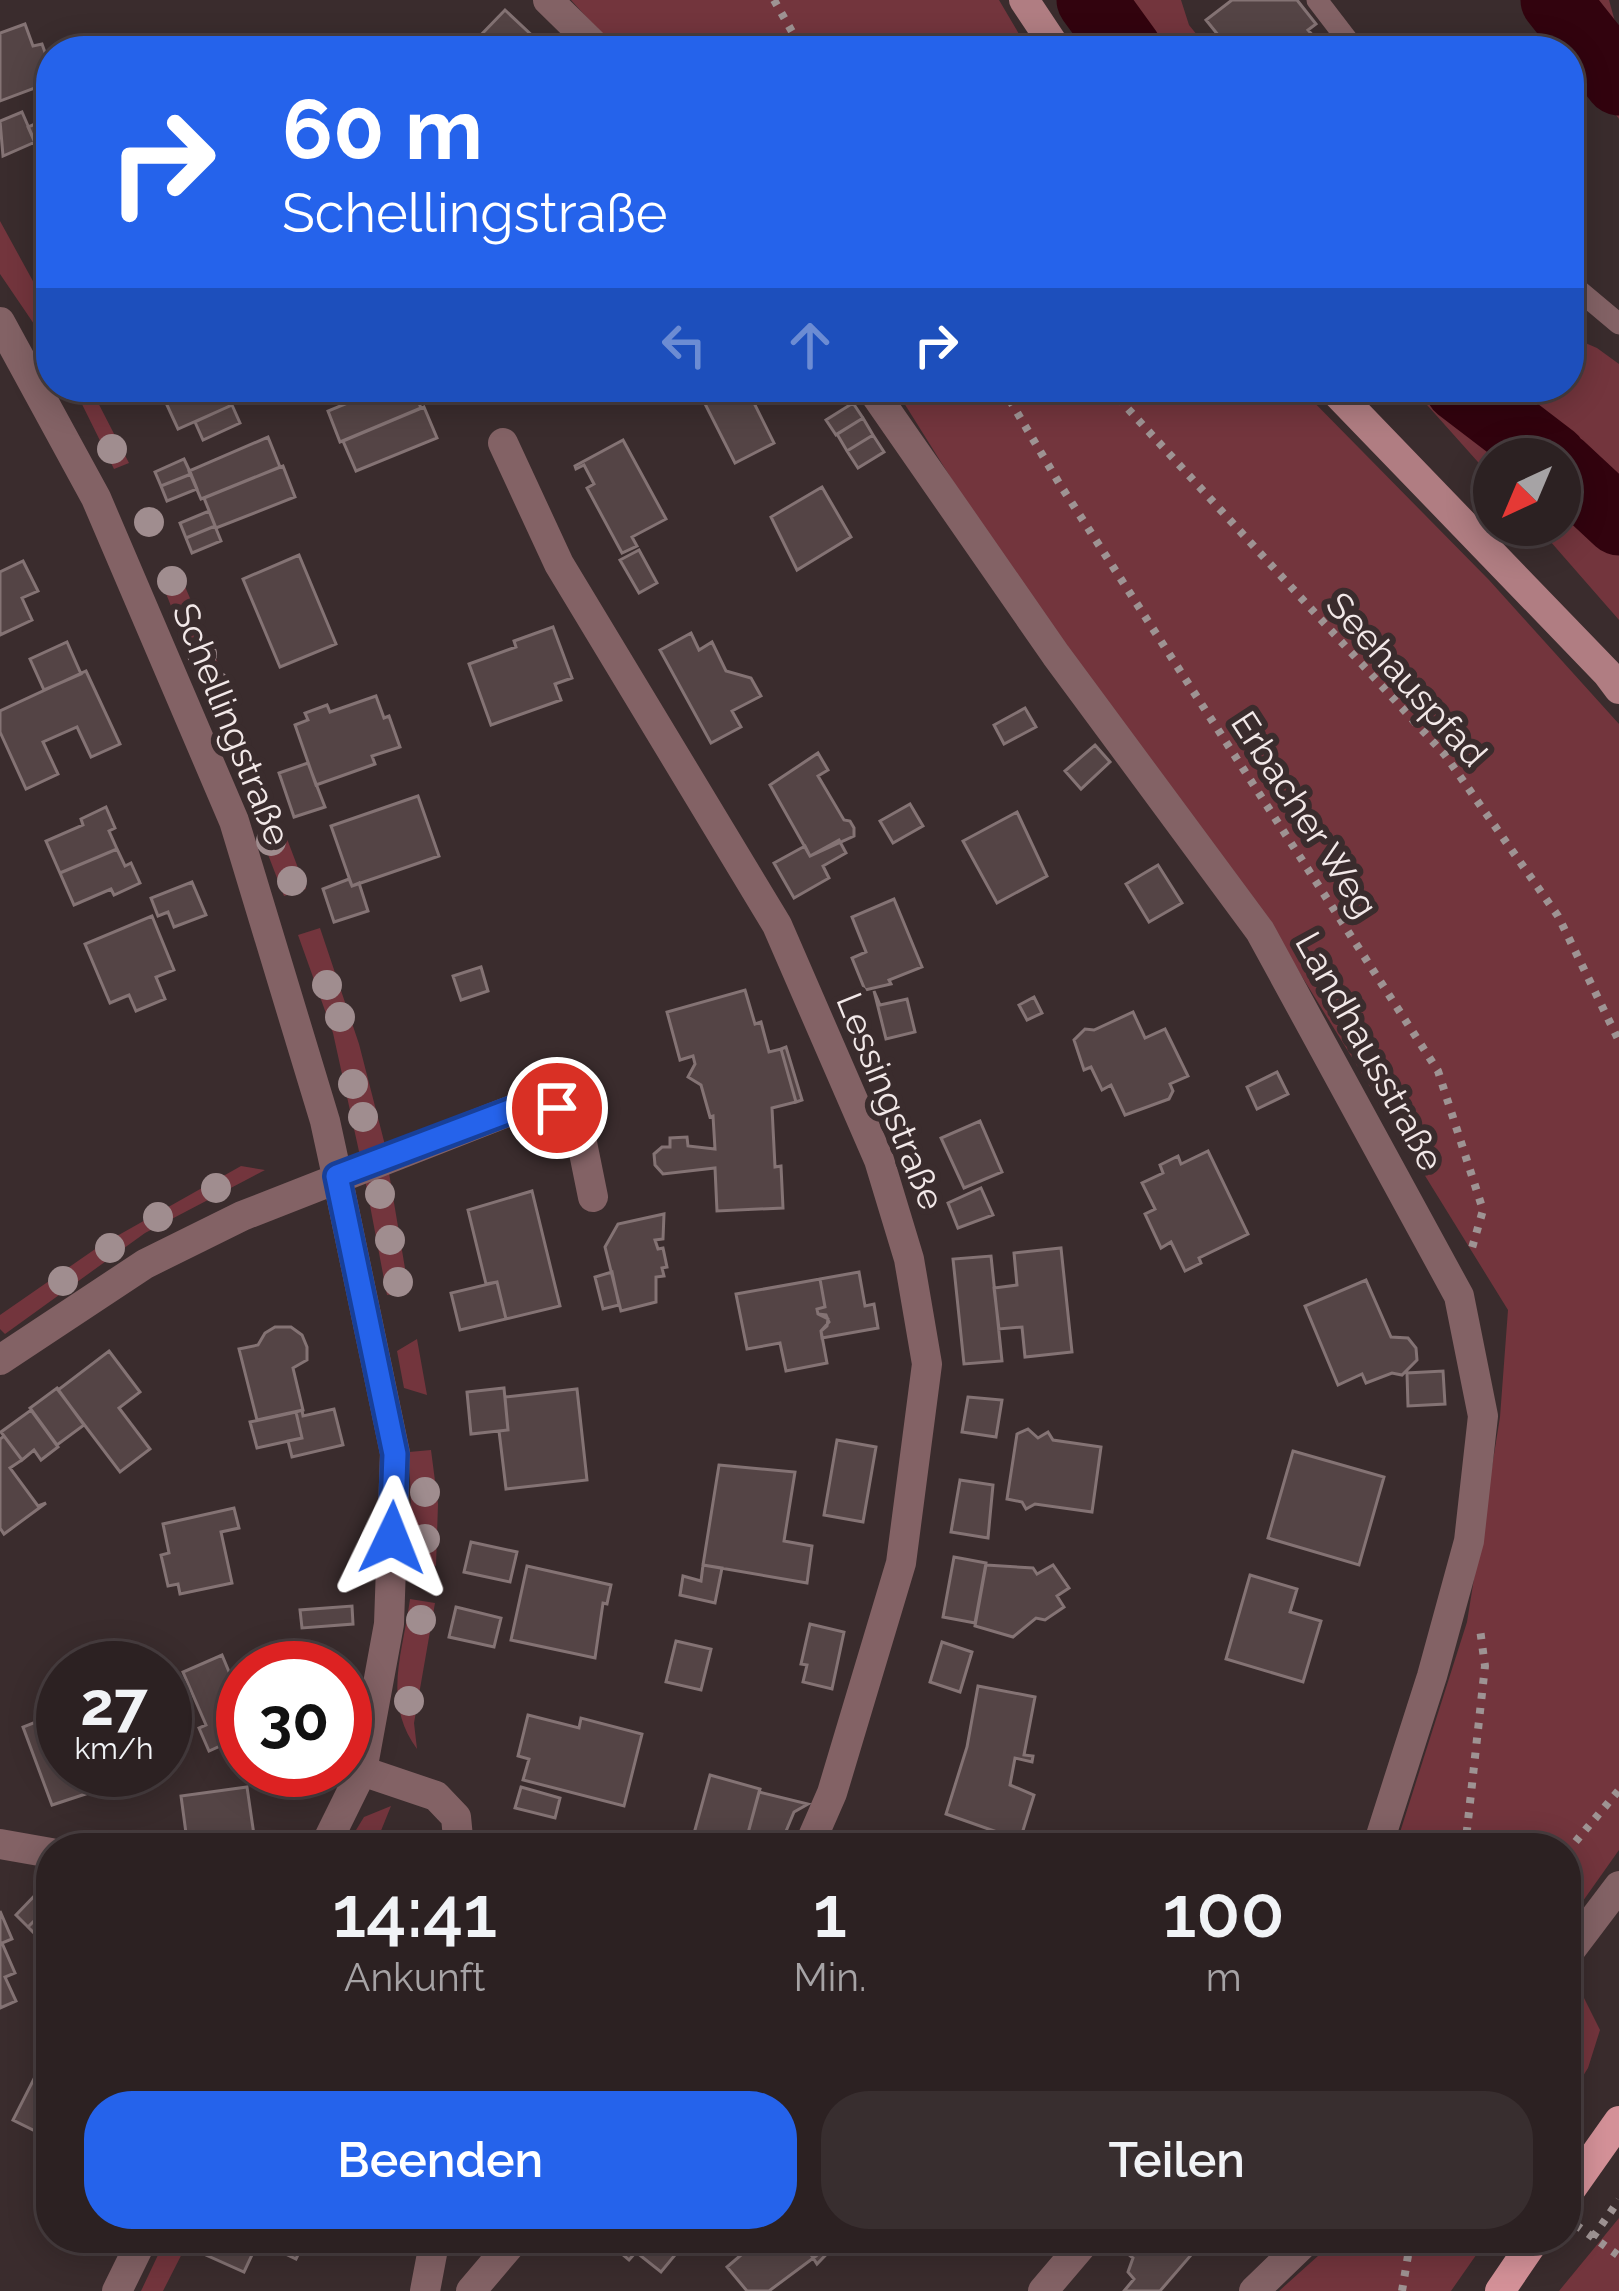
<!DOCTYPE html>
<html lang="de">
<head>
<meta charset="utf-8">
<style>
	:root { --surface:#2c2122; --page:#382e2f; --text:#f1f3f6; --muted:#a6a3a5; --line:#483e40; --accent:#2563eb }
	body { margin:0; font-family:Raleway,sans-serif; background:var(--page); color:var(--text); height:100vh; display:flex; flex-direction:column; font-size:45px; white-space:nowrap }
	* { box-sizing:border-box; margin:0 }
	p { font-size:39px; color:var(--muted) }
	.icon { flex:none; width:66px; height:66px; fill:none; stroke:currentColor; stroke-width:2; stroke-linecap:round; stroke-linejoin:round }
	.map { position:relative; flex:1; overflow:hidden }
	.drawer { position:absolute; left:36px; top:1833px; width:1545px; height:420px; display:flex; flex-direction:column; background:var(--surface); border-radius:48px; box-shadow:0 6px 30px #0003,0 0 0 3px var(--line) }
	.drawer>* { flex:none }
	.guide { position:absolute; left:36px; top:36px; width:1548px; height:366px; border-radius:48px; box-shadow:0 6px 30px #0003,0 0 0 3px var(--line); background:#2563eb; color:#fff; overflow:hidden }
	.needle { width:78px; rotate:224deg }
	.fabs { position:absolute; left:1473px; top:438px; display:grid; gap:24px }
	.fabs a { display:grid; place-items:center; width:108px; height:108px; border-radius:50%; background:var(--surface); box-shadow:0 6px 30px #0003,0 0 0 3px var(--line); font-size:60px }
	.speed { position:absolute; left:36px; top:1641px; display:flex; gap:24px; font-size:60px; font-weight:700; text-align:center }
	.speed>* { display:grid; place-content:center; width:156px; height:156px; border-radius:50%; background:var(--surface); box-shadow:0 6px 30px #0003,0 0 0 3px var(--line); line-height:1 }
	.speed small { font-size:30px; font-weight:400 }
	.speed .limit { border:18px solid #d22; background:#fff; color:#111 }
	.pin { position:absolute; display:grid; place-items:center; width:102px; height:102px; color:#fff; margin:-51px; border:6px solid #fff; border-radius:50%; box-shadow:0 3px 12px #0007 }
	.me { position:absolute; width:132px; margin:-66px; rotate:2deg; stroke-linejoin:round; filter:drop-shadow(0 0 9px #0008) }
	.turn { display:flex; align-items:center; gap:42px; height:252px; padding:0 48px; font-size:54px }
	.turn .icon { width:156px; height:156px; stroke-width:2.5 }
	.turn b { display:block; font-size:84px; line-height:102px }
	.lanes { display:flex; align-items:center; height:114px; padding:0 48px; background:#0003; justify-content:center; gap:60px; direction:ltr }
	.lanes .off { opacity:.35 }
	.eta { display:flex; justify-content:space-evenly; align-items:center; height:204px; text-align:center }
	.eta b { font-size:72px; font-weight:600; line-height:84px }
	.action { display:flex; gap:24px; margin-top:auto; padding:24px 48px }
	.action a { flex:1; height:138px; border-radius:48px; background:var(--accent); color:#fff; font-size:48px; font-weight:600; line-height:138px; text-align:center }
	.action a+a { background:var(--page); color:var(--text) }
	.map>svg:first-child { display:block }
	.green { fill:#73353d }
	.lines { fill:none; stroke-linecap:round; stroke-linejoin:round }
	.river { stroke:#32030e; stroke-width:69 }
	.building { fill:#544445; stroke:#847374; stroke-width:3 }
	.path { stroke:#9e9393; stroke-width:8; stroke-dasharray:6 9; stroke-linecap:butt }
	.lane { stroke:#836265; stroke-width:21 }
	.street { stroke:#836265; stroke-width:30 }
	.secondary { stroke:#b07d82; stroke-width:30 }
	.primary { stroke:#d49198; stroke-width:30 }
	.tree { fill:#a08d8f }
	.route-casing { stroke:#184099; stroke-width:30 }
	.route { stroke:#2563eb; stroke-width:21 }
	.labels { text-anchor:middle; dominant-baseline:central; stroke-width:12; stroke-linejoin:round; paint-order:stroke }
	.street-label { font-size:36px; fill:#f2e8e8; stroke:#3a2c2d }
</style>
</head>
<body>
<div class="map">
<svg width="1619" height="2291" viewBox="0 0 1619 2291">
	<rect width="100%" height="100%" fill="#3a2c2d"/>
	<path class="green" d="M571,0H999L1029,51H617Z
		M1108,0H1181L1189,25L1210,51H1146Z
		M1531,0H1609L1619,36V119Z
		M0,221L51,314V349L0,274Z
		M1569,336L1597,348L1619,364V492L1540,407L1511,387H1569Z
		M80,387H90L129,463L114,469L75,390Z
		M894,387H1299L1489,580L1619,724V1850L1566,1925V1848H1395L1467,1622L1500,1417L1508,1310L1288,954L1011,574Z
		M1411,387H1449L1544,459H1494V480Z
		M1560,473L1619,529V620L1536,525H1560Z
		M177,568L230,691L208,699L159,576Z
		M256,757L306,889L284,896L233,764Z
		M320,928L359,1044L386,1149L360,1156L333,1033L298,935Z
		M241,1166L265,1170L145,1233L5,1334L0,1329V1315L101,1245Z
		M388,1167L409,1292L387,1295L364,1174Z
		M417,1339L427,1395L404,1388L397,1351Z
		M431,1450L438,1504L436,1566L413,1560L409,1452Z
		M410,1599L435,1603L414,1723L417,1749C382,1701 403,1653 410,1599Z
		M391,1806L374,1848H345L364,1817Z
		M1583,1996L1600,2030L1588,2068L1566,2103V2014Z
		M1619,2218V2291H1559Z
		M166,2238H190L163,2291H141Z
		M1338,2238H1488L1451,2291H1279Z"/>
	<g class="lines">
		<path class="river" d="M1091,0L1128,51
			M1555,0L1619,81
			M1459,387L1553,459
			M1560,466L1619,521"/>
	</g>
	<path class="building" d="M1232,0H1297L1316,24L1308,30L1322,46L1316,51H1231L1206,20Z
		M505,10L538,41L529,51H495L479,37Z
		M25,24L33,46L42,44L51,69V82L0,101V33Z
		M22,112L35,142L3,156L0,121Z
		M51,117V179L28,127Z
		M173,387H224L232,405L178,429L161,392Z
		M386,387H412L421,408L340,442L328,411Z
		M714,387H761L765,395L753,401L774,443L735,463L700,394Z
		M853,403L863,418L836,435L826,420Z
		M232,405L240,423L203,440L195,422Z
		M424,407L437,438L356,471L343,441Z
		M863,418L873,435L847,451L837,434Z
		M873,435L884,452L858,468L847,451Z
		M268,437L280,467L201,499L189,471Z
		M623,440L666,519L632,537L637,546L622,553L587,488L594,484L584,465L576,469L575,466Z
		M184,459L191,474L161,486L155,472Z
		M283,466L295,497L216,528L204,498Z
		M191,474L197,489L167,501L161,486Z
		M822,487L851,537L797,570L771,517Z
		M209,511L215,526L186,538L180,523Z
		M215,526L221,541L192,553L186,538Z
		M639,550L657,583L639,593L620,560Z
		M299,555L336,644L280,667L243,579Z
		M23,561L38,591L22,598L32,620L0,635V572Z
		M553,627L572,678L555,684L561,700L491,725L469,664L516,647L514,641Z
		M691,633L699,650L712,642L726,671L751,678L761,696L732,711L741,727L711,743L660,650Z
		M67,642L81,674L44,690L30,659Z
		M86,671L120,744L91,757L77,727L43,742L58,774L26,789L0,732V711Z
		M376,696L384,718L389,716L400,747L372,756L375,764L316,785L295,725L308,720L305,713L327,705L330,712Z
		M1025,708L1036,727L1004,744L994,725Z
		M1095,745L1110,762L1081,789L1065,771Z
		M818,753L828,770L818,776L844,820L850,821L854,828V836L810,856L770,785Z
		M308,763L325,807L294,817L279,773Z
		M418,796L439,856L352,886L331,826Z
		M910,804L923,826L893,843L880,821Z
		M106,807L115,828L109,831L117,849L60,873L46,841L83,825L81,819Z
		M1017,812L1047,876L997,903L963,841Z
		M839,840L846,853L823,866L829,878L794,898L774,863L805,846L810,856Z
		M117,849L125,866L131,863L140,883L114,895L111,889L74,905L60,873Z
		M1158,865L1182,903L1149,922L1126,884Z
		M349,879L352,886L359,883L368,911L334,922L323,889Z
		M192,882L206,915L174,927L168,912L158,916L151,898Z
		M894,899L922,967L889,980L891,984L865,990L852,958L866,952L852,917Z
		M152,916L174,970L156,977L165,999L136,1011L129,995L110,1003L85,944Z
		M481,967L488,991L461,1000L453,976Z
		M745,990L755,1024L761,1022L769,1052L781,1049L796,1102L772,1108L775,1167L781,1166L783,1208L717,1211L715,1168L663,1174L655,1165L654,1154L662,1147H670V1138L687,1137L688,1146L715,1149L713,1116L710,1117L701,1085L688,1077L695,1064L693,1056L680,1060L667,1012Z
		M874,991L880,1005L907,999L915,1032L886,1039Z
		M1034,997L1042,1013L1027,1020L1019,1005Z
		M1133,1012L1145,1038L1165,1029L1188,1076L1170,1084L1173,1091L1169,1099L1125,1115L1111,1085L1102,1090L1091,1067L1084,1070L1074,1040L1085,1029L1094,1030Z
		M786,1047L802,1100L796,1102L781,1049Z
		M1277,1072L1288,1094L1257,1109L1247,1087Z
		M980,1121L1002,1172L964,1188L941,1138Z
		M1208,1151L1248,1234L1199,1258L1201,1263L1185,1271L1171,1242L1161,1248L1145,1214L1155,1209L1142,1183L1163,1173L1160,1165L1178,1156L1181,1164Z
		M981,1188L993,1215L958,1228L948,1203Z
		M532,1191L560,1306L506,1319L497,1282L486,1284L468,1210Z
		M664,1214L663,1239L655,1240L658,1249L663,1248L667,1267L662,1268L664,1276L656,1277V1302L621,1311L605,1247L618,1224Z
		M1061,1248L1072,1352L1025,1357L1022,1327L999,1329L994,1288L1017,1285L1014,1253Z
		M991,1256L1002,1361L964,1364L953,1259Z
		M612,1272L619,1305L603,1309L595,1277Z
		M859,1272L865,1306L874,1304L878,1328L822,1338L821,1331L829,1322L826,1315L818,1314L817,1309L825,1307L820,1279Z
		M820,1279L825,1307L817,1309L818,1314L828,1319L827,1326L821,1331L827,1363L786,1371L780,1343L747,1349L736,1294Z
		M1366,1280L1391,1337L1408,1338L1416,1348L1417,1360L1402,1375L1392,1373L1366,1383L1362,1374L1338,1385L1305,1306Z
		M497,1282L506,1319L460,1330L451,1293Z
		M275,1327H291L302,1335L307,1347V1360L293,1368L303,1410L257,1420L239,1349L258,1345L265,1333Z
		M109,1351L140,1392L119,1408L150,1449L120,1472L58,1390Z
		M1443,1371L1445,1404L1408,1406L1407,1373Z
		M57,1388L84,1425L57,1445L30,1408Z
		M504,1388L508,1430L471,1434L467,1392Z
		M577,1389L587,1480L506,1489L499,1431L508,1430L505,1397Z
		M968,1397L1002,1400L996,1437L962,1432Z
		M334,1409L343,1445L292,1457L288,1441L302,1438L296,1412L302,1410L303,1416Z
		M31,1410L58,1447L41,1460L34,1450L22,1460L1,1432Z
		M296,1412L302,1438L257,1448L250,1422Z
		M1028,1429L1038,1438L1048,1432L1053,1440L1101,1447L1092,1512L1035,1504L1026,1509L1022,1502L1007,1499L1017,1434Z
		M4,1436L22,1460L10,1468L38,1506L46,1503L4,1534L0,1528V1439Z
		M837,1440L876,1447L863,1522L824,1515Z
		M1293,1451L1384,1477L1359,1565L1268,1538Z
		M719,1465L795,1472L784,1541L812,1546L807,1583L703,1565Z
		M960,1480L993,1485L988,1538L951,1532Z
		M234,1508L239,1528L221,1532L232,1583L180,1594L178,1584L168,1586L161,1555L169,1553L163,1524Z
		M471,1542L517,1552L510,1582L464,1572Z
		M954,1557L986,1563L975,1623L943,1617Z
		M703,1565L722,1568L715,1603L680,1595L683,1576L701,1581Z
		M986,1565L1033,1568L1037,1574L1053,1565L1069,1588L1057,1596L1064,1607L1045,1620L1036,1618L1013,1637L975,1626Z
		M527,1566L611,1585L607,1604L603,1603L595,1658L511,1640Z
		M1250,1575L1297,1589L1290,1612L1321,1621L1303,1682L1226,1659Z
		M352,1606L353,1624L302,1628L300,1610Z
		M456,1607L501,1618L494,1647L449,1637Z
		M810,1624L844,1632L832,1689L803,1682L807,1665L801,1664Z
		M676,1641L711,1649L701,1690L666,1682Z
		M942,1642L972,1652L960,1692L930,1682Z
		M222,1655L235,1686L243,1685V1749L228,1748L227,1743L209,1751L199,1728L206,1725L183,1672Z
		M978,1686L1035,1697L1024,1755L1033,1756L1032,1762L1015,1758L1010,1785L1034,1795L1020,1840L946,1814L967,1747Z
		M528,1715L579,1728L581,1718L642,1734L624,1806L523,1780L529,1759L518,1756Z
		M46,1718L48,1724L63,1718V1770H100L106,1785L116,1784L52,1805L23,1727Z
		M710,1775L760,1789L744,1848L693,1837Z
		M247,1787L254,1835H258L260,1848H188L181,1796Z
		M521,1787L560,1798L555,1818L515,1808Z
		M759,1792L808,1804L794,1812L779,1848H744Z
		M40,1890L51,1904L28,1927L16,1915Z
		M51,1904V1927L40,1939L28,1927Z
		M0,1911L12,1939L2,1943L15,1973L5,1977L16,2001L0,2008Z
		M44,2059L51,2063V2148L38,2142L41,2134L13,2120Z
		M214,2238H252L258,2242L244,2272L206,2255Z
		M252,2238H306L296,2259Z
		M603,2238H671L664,2246L675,2255L661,2272L636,2252L629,2260Z
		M749,2238H792L796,2243L801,2239L816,2256L769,2291H747L727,2267L754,2244Z
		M792,2238H842L817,2264L801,2239L796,2243Z
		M1121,2238H1174L1192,2254L1160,2291H1124L1134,2279L1128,2272L1133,2258L1116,2244Z"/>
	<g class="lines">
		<path class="path" d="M774,0L803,51
			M1002,387L1059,483L1438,1071L1483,1210L1472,1248
			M1108,387L1445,755L1558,916L1619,1041
			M1465,1848L1485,1666L1480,1629
			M1566,1853L1619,1790
			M1576,2225L1619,2256
			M1593,2237L1619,2200
			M1402,2291L1411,2238"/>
		<path class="lane" d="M1317,0L1356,51
			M1569,282L1619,324"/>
		<path class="street" d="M548,0L600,51
			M0,322L96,498L234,821L325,1121L337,1176L395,1453L389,1624L362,1771L324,1848
			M870,387L1056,655L1260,931L1459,1296L1483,1416L1469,1541L1432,1676L1377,1848
			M503,443L559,564L777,925L879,1160L909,1259L927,1364L901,1563L832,1793L808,1848
			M0,1360L145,1264L242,1216L525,1105L557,1108L578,1123L593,1197
			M362,1771L436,1796L456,1817L459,1848
			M0,1844L51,1853
			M1566,1956L1619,1886
			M117,2291L143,2238
			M425,2291L435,2238
			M471,2291L516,2238
			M1043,2291L1088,2238
			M1254,2291L1309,2238"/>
		<path class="secondary" d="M1024,0L1058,51
			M1331,387L1607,673L1619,689"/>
		<path class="primary" d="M1566,2196L1619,2121
			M1500,2291L1536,2238"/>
	</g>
	<g class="tree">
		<circle cx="112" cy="449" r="15"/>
		<circle cx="149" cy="522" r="15"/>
		<circle cx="172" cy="581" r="15"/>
		<circle cx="202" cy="654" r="15"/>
		<circle cx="216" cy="686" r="15"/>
		<circle cx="248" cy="770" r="15"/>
		<circle cx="271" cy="841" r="15"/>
		<circle cx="292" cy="881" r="15"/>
		<circle cx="327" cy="985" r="15"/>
		<circle cx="340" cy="1017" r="15"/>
		<circle cx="353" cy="1084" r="15"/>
		<circle cx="363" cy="1117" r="15"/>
		<circle cx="216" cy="1188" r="15"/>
		<circle cx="380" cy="1194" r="15"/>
		<circle cx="158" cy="1217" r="15"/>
		<circle cx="390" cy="1240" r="15"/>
		<circle cx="110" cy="1248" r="15"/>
		<circle cx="63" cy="1281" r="15"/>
		<circle cx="398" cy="1282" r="15"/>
		<circle cx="425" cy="1492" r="15"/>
		<circle cx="425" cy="1539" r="15"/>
		<circle cx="421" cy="1620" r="15"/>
		<circle cx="409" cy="1701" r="15"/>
	</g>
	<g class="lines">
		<g class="route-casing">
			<path id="route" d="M392,1538L395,1454L337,1176L525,1105L557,1108"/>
		</g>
		<use href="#route" class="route"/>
	</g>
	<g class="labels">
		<g class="street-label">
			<text transform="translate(1407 679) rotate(48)">Seehauspfad</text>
			<text transform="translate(232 724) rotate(68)">Schellingstraße</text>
			<text transform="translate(1305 814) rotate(57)">Erbacher Weg</text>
			<text transform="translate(1370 1051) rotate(61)">Landhausstraße</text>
			<text transform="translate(891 1101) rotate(68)">Lessingstraße</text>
		</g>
	</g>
</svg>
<div class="fabs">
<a><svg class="needle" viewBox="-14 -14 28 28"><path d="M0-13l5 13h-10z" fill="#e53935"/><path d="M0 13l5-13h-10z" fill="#a6a3a5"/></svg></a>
</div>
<div class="speed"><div>27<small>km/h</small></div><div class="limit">30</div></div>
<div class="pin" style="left:557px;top:1108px;background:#d93025"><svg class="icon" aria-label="arrive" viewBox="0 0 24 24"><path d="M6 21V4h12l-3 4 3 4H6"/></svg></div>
<svg class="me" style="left:392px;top:1538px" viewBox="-20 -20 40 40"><path d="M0-17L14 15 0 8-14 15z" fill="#2563eb" stroke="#fff" stroke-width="4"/></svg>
<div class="guide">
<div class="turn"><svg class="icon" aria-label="right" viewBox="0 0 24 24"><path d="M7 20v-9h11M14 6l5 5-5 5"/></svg><div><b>60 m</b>Schellingstraße</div></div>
<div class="lanes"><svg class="icon off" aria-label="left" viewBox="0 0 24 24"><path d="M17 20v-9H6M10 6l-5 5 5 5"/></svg><svg class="icon off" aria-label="ahead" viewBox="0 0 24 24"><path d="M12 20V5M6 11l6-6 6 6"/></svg><svg class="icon" aria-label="right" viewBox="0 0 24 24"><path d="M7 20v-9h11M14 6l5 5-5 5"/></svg></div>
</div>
<section class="drawer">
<div class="eta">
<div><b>14:41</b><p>Ankunft</p></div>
<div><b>1</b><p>Min.</p></div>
<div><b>100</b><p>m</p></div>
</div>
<div class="action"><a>Beenden</a><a>Teilen</a></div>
</section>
</div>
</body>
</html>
